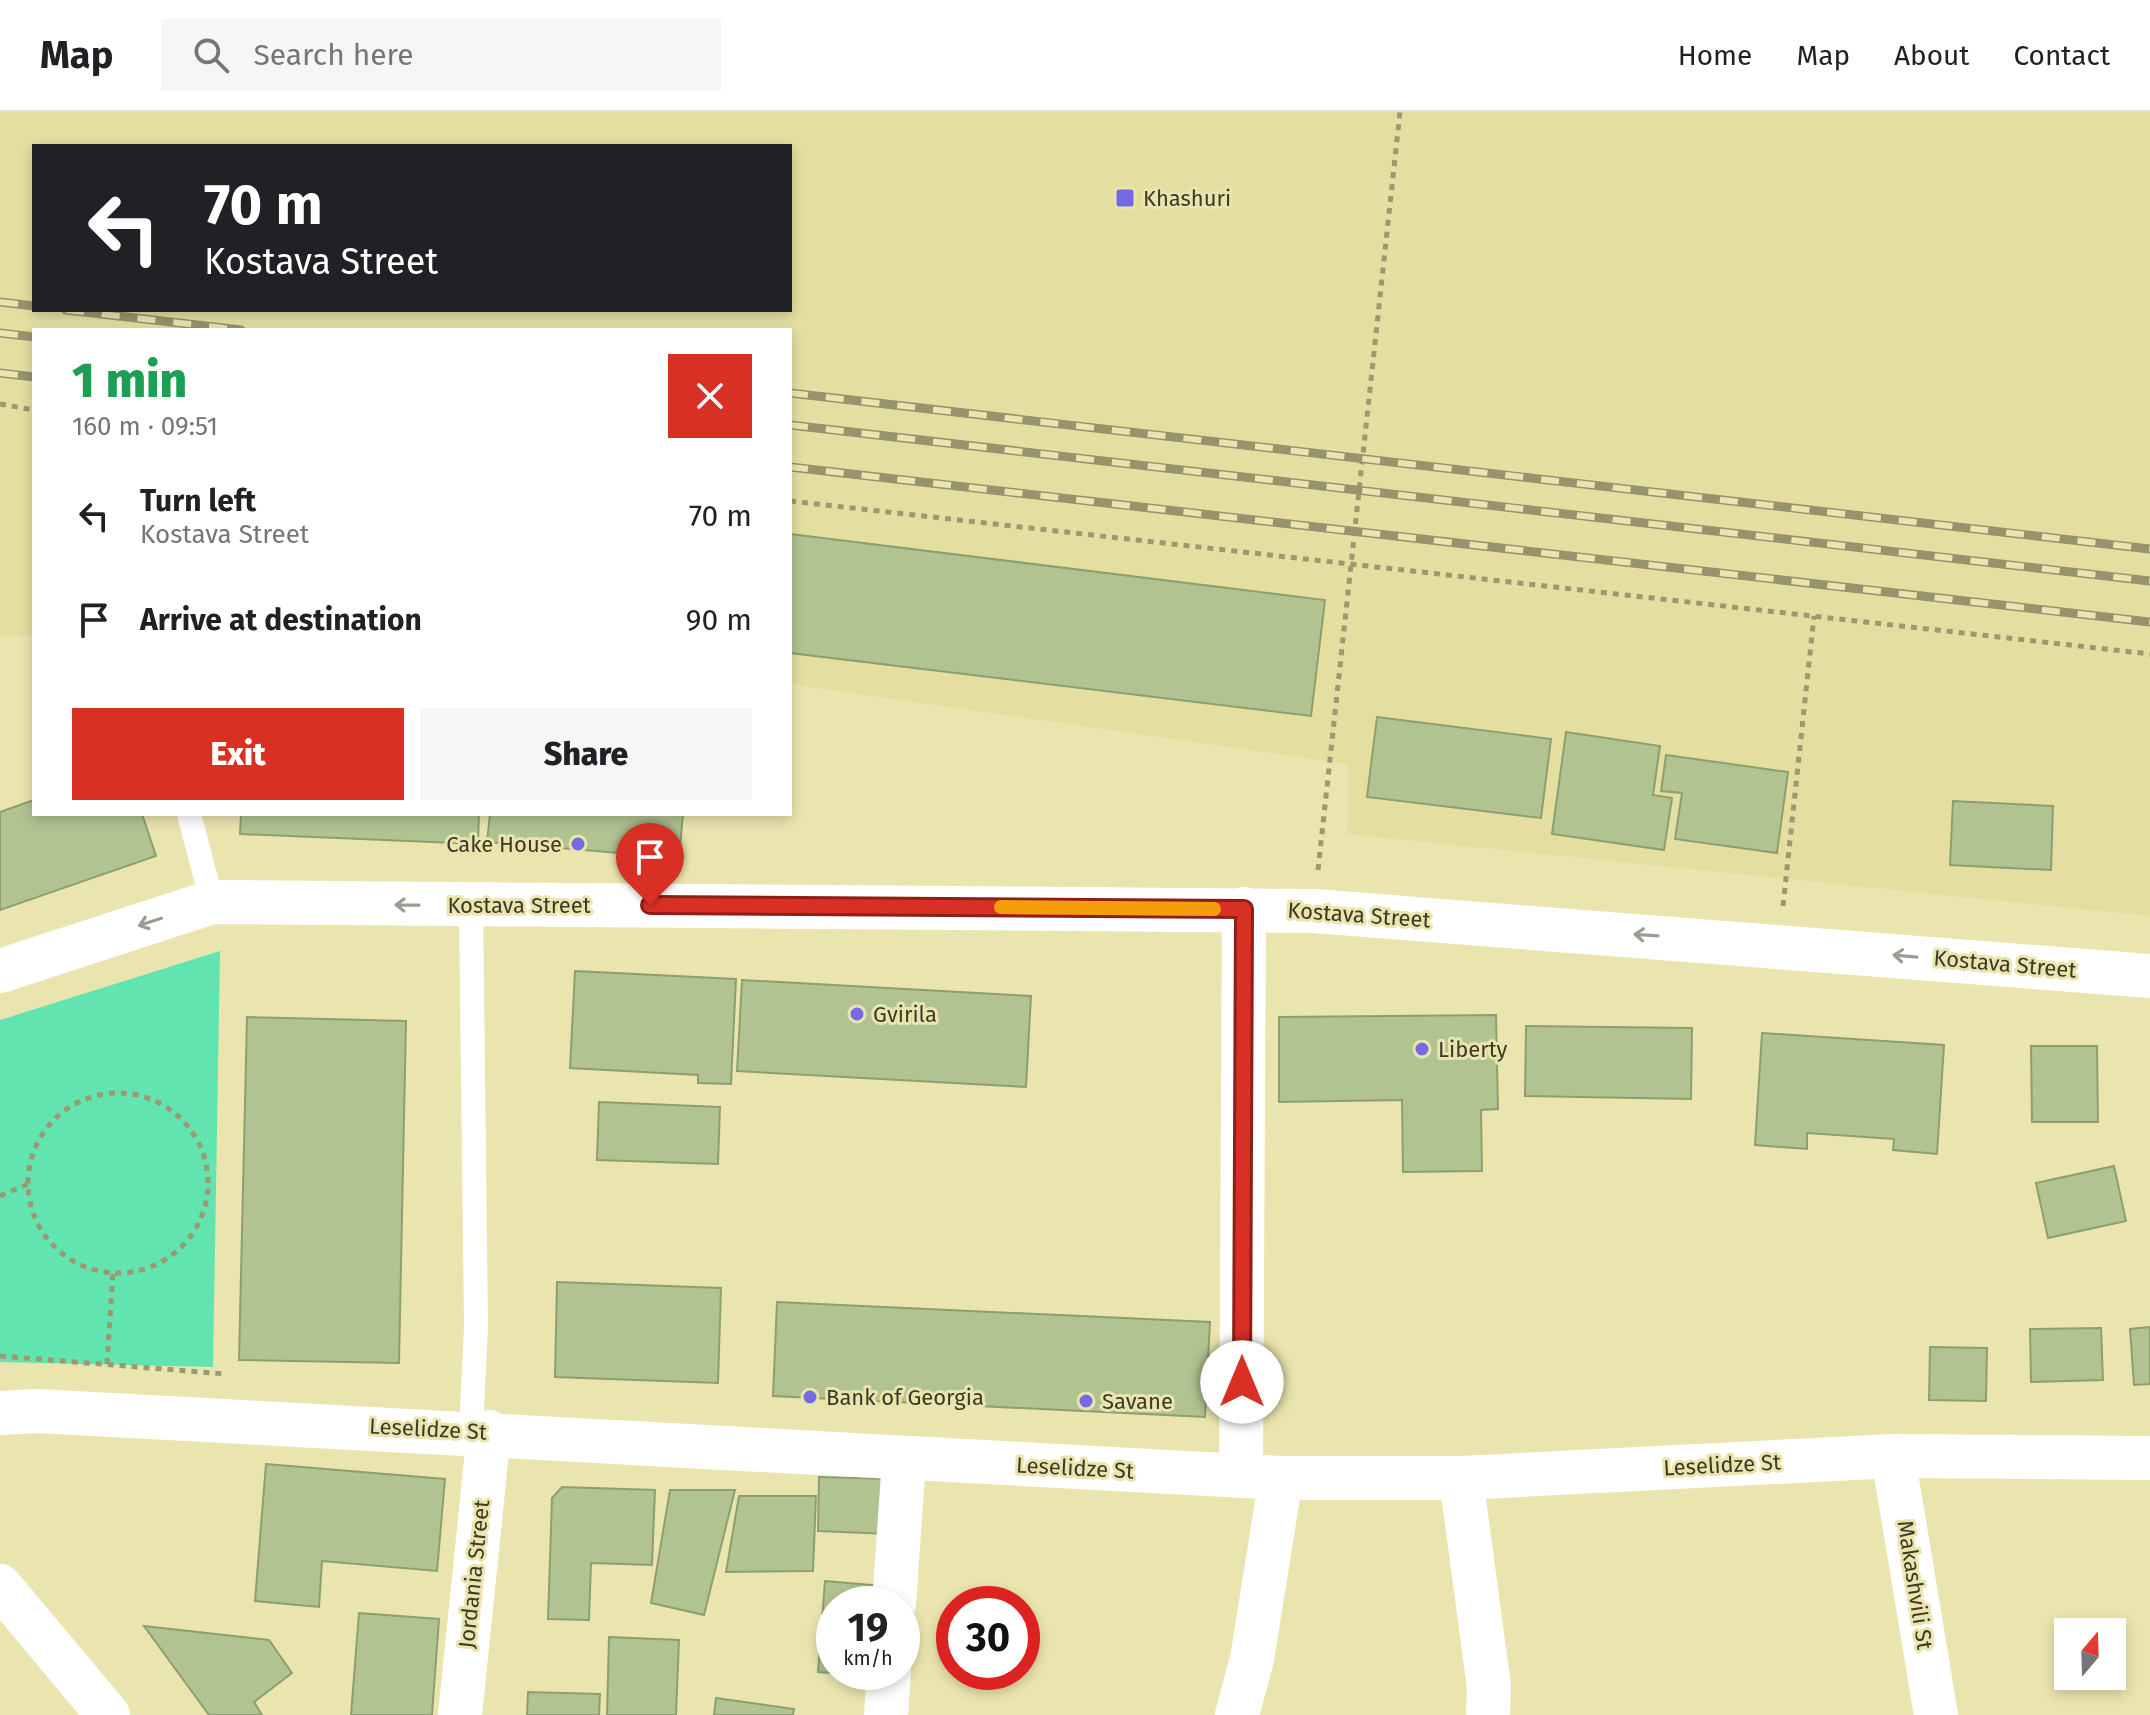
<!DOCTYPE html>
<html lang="en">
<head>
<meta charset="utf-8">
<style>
	:root { --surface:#fff; --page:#f6f6f6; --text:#202124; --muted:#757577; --line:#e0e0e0; --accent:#d93025 }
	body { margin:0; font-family:"Fira Sans",sans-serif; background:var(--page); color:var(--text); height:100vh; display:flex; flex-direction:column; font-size:30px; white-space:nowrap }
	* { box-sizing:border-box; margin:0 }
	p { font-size:26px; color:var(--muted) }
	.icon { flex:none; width:44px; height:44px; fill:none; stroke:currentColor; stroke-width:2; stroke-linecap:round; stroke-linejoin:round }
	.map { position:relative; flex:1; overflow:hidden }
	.details { position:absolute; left:32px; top:216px; width:760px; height:488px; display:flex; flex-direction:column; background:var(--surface); border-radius:0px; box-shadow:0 4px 12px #0003 }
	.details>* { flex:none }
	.banner { position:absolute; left:32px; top:32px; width:760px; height:168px; border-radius:0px; box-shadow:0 4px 12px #0003; background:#202124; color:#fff; overflow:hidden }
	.needle { width:52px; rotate:19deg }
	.controls { position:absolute; left:2054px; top:1506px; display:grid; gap:16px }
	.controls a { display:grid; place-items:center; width:72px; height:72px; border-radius:0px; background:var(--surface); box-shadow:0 4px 12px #0003; font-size:40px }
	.speed { position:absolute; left:816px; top:1474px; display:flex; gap:16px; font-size:40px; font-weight:700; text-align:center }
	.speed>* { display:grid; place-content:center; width:104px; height:104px; border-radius:50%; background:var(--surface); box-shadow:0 4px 12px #0003; line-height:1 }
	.speed small { font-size:20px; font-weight:400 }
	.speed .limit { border:12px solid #d22; background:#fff; color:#111 }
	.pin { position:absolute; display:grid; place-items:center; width:68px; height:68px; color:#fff; margin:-82px -34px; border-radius:50% 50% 50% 0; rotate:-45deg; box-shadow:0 0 8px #0007 }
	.pin .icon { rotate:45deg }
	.me { position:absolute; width:88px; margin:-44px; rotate:0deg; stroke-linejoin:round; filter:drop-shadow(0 0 6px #0008) }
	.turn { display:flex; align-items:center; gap:28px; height:168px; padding:0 40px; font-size:36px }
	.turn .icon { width:104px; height:104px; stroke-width:2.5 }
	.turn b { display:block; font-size:56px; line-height:68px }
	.round { display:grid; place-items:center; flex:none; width:84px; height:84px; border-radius:0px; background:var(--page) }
	.summary { display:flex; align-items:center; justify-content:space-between; height:136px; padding:0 40px }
	h1 { font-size:48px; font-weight:800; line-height:60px; color:#1e9e55 }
	.cta { display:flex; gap:16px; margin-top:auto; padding:16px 40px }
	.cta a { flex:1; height:92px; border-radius:0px; background:var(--accent); color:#fff; font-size:32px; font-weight:800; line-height:92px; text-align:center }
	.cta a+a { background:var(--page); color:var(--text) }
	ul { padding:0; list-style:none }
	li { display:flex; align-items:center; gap:24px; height:104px; padding:0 40px }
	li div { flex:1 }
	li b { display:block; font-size:30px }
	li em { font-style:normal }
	header { display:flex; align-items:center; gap:48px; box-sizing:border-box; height:112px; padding:0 40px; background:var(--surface); border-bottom:2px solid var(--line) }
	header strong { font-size:38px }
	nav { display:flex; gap:44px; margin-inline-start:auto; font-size:28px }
	.search { width:560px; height:72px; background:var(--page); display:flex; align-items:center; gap:20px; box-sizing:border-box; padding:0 28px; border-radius:0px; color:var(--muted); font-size:30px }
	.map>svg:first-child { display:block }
	.built { fill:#e4dfa0; fill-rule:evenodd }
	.green { fill:#61e4b0 }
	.building { fill:#b1c391; stroke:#8e9f6f; stroke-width:2 }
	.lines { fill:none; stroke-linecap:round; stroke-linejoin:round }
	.path { stroke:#9c9971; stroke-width:5; stroke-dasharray:6 6; stroke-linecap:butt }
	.lane { stroke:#fff; stroke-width:24 }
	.street { stroke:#fff; stroke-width:44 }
	.secondary { stroke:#fff; stroke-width:44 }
	.rail-casing { stroke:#97946d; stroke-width:9 }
	.rail { stroke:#eae5af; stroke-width:6; stroke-dasharray:18; stroke-linecap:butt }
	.oneway { stroke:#9e9c92 }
	.route-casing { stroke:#8d1f18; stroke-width:20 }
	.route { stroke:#d93025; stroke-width:14 }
	.slow { stroke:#f59e0b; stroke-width:14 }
	.poi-dot { fill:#7569e4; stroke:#eae5af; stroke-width:3 }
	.labels { text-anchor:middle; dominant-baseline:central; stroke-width:6; stroke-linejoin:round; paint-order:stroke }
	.poi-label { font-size:22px; fill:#3c3a24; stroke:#eae5af; text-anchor:start }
	.street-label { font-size:22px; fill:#3c3a24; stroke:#eae5af }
</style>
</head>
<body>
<header>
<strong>Map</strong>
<div class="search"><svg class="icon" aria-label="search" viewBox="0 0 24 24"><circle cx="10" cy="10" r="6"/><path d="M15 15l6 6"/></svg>Search here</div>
<nav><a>Home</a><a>Map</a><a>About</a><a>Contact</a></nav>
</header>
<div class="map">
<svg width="2150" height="1603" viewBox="0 0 2150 1603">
	<rect width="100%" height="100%" fill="#eae5af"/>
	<path class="built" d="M0,0H2150V804L1347,722L1349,652L790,572V218H34V524H0ZM34,34H790V198H34Z"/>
	<path class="green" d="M220,839L213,1255L0,1250V908Z"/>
	<path class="building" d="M790,422L1325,488L1311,604L790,541Z
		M1377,605L1551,627L1541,706L1367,685Z
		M1566,620L1660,634L1653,683L1672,686L1664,738L1552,722Z
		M1666,643L1788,660L1777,741L1675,727L1682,681L1661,679Z
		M34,688V702H142L156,744L0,798V700Z
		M1953,689L2053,694L2051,758L1950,753Z
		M241,702H479L478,732L240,722Z
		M490,702H683L679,746L487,730Z
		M575,859L736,867L731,972L698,971V963L570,956Z
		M742,868L1031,884L1026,975L737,959Z
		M1496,903L1498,997L1481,998L1482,1059L1403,1060L1402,988L1279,990V905Z
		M247,905L406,909L399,1251L239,1248Z
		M1526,914L1692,916L1691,987L1525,984Z
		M1762,921L1944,933L1937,1042L1893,1038L1894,1027L1807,1021V1037L1755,1033Z
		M2031,934H2097L2098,1010H2032Z
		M599,990L720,995L718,1052L597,1048Z
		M2114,1054L2126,1109L2048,1126L2036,1071Z
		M557,1170L721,1176L718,1271L555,1265Z
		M777,1190L1210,1210L1205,1305L773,1284Z
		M2150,1215V1272L2134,1273L2130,1217Z
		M2101,1216L2103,1268L2031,1270L2030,1217Z
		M1930,1235L1987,1236L1986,1289L1929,1288Z
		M266,1352L445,1367L437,1459L322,1449L319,1495L255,1489Z
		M819,1365L890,1367L889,1422L818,1419Z
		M562,1375L655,1378L652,1453L591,1451L589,1508L548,1507L552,1386Z
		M670,1378H735L704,1503L651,1491Z
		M739,1384H816L813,1459L726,1460Z
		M825,1469L882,1474L881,1492H834V1560H875V1564L818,1560Z
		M359,1501L439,1507L432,1603H351Z
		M144,1514L269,1528L292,1561L254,1590L262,1603H209Z
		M609,1525L679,1528L676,1603H607Z
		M528,1580L600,1582L599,1603H527Z
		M716,1586L794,1597L793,1603H714Z"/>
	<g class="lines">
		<path class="path" d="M0,292L34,298
			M790,389L2150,542
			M1318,758L1400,0
			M1783,794L1814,504
			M28 1071a90 90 0 1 1 180 0a90 90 0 1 1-180 0Z
			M0,1084L28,1072
			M0,1244L226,1262
			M107,1252L113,1160"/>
		<path class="lane" d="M189,702L212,790
			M471,1319L476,1215L471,795"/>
		<path class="street" d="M1893,1344L1936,1603
			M1241,1364L1244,797
			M1461,1366L1489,1575L1488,1603
			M894,1492L904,1347
			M460,1603L489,1320
			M886,1603L889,1560
			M1237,1603L1252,1547L1281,1366"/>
		<path class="secondary" d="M0,859L212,790L1314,799L2150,864
			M0,1301L38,1299L1281,1366H1461L1893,1344L2150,1346
			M0,1474L108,1603"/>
		<g class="rail-casing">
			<path id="rail" d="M0,190L34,194
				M66,198L241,218
				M0,221L34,225
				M0,261L34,265
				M790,281L2150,437
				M790,313L2150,469
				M790,355L2150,510"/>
		</g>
		<use href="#rail" class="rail"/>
	</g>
	<defs><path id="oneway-shaft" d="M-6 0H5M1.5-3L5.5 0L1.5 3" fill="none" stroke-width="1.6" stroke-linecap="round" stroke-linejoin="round" transform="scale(2)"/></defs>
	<g class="oneway">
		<use href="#oneway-shaft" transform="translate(407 793) rotate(-179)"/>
		<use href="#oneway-shaft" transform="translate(150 810) rotate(162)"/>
		<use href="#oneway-shaft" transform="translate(1646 823) rotate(-176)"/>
		<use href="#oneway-shaft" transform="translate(1905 844) rotate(-175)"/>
	</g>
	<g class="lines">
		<g class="route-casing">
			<path id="route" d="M650,793L1244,797L1242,1270"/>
		</g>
		<use href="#route" class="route"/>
		<path class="slow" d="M1001,795L1214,797"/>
	</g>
	<g class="poi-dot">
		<rect x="1115" y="76" width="20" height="20" rx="4"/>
		<circle cx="578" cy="732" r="8"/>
		<circle cx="857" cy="902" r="8"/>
		<circle cx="1422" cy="937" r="8"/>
		<circle cx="810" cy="1285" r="8"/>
		<circle cx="1086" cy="1289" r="8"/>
	</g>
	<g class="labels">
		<g class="poi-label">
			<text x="1143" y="86">Khashuri</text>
			<text x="562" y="732" text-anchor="end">Cake House</text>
			<text x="873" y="902">Gvirila</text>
			<text x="1438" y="937">Liberty</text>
			<text x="826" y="1285">Bank of Georgia</text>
			<text x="1102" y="1289">Savane</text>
		</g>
		<g class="street-label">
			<text x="519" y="793">Kostava Street</text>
			<text transform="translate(1359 803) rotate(4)">Kostava Street</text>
			<text transform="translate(2005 852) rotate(5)">Kostava Street</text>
			<text transform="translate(428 1317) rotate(3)">Leselidze St</text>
			<text transform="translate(1722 1353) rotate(-3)">Leselidze St</text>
			<text transform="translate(1075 1356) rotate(3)">Leselidze St</text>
			<text transform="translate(474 1462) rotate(-84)">Jordania Street</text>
			<text transform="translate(1915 1473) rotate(81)">Makashvili St</text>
		</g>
	</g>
</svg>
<div class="controls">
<a><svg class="needle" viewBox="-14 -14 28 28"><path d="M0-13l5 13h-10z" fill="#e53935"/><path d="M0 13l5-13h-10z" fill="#757577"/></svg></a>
</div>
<div class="speed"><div>19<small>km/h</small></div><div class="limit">30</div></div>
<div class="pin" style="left:650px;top:793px;background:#d93025"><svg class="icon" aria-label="arrive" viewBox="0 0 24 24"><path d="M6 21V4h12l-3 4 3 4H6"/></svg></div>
<svg class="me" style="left:1242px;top:1270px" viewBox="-20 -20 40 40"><circle r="19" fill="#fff"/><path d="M0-13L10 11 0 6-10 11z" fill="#d93025"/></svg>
<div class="banner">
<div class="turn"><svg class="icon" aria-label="left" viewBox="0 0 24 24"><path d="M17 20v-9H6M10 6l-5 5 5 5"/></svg><div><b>70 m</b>Kostava Street</div></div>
</div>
<section class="details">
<div class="summary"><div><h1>1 min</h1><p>160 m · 09:51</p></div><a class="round" style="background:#d93025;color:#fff"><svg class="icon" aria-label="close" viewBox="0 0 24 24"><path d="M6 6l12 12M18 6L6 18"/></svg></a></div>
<ul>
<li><svg class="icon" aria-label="left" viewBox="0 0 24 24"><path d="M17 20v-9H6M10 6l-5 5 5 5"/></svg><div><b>Turn left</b><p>Kostava Street</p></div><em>70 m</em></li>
<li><svg class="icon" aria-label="arrive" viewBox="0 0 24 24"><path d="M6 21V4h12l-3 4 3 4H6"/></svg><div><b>Arrive at destination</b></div><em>90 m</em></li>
</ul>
<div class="cta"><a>Exit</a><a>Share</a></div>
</section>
</div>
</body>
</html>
